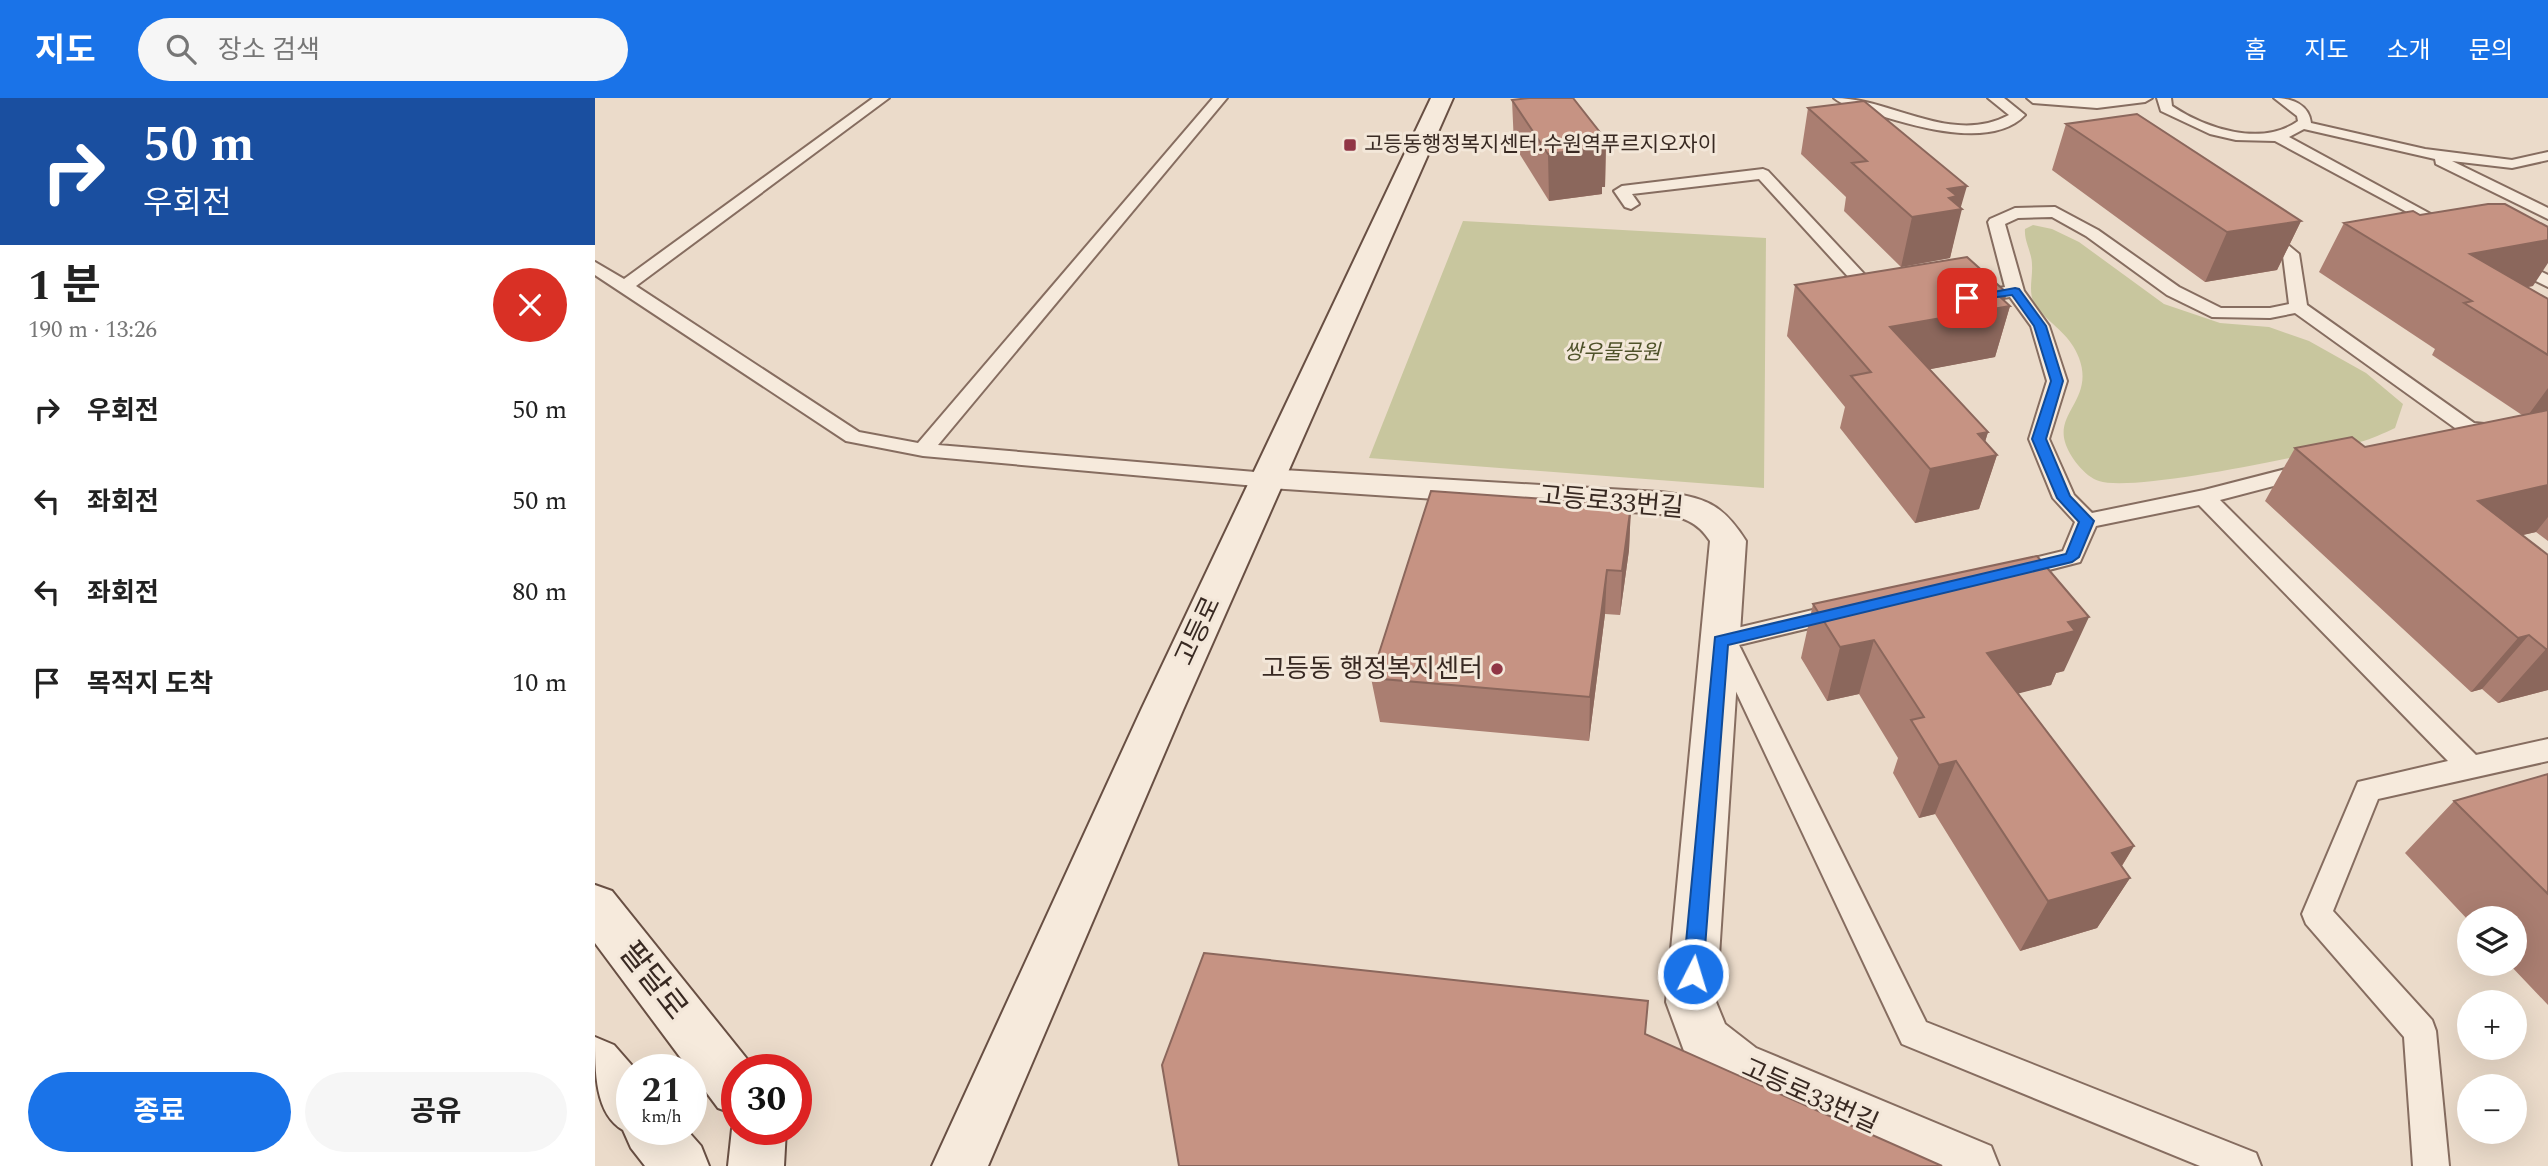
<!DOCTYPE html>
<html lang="ko">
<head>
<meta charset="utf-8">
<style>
	:root { --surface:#fff; --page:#f6f6f6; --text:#222; --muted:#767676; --accent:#1a73e8 }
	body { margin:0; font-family:Spectral,"Noto Sans KR",serif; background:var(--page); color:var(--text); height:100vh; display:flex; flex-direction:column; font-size:26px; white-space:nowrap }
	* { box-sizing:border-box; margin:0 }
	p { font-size:23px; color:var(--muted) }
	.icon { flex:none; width:38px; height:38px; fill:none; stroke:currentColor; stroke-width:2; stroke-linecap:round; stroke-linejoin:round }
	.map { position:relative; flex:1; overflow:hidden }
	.side { display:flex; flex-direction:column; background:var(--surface); width:595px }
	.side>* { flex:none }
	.top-card { background:#1a4fa0; color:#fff; overflow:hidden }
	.controls { position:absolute; left:1862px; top:808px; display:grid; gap:14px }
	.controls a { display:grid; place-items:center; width:70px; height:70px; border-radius:50%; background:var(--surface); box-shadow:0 7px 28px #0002; font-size:35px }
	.speed { position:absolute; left:21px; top:956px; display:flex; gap:14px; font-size:35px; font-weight:700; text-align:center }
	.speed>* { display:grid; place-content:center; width:91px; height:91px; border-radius:50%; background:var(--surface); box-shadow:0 7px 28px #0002; line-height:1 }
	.speed small { font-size:18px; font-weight:400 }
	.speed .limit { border:10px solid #d22; background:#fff; color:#111 }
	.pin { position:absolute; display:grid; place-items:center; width:60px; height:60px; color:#fff; margin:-30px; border-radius:14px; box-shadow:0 4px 10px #0006 }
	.me { position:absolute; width:77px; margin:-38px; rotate:5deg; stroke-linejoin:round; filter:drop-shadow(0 0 5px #0008) }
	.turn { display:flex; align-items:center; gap:24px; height:147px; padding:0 28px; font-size:32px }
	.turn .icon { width:91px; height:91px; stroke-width:2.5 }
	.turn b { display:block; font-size:49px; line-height:60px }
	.round { display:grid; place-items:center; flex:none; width:74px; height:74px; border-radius:37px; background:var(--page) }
	.overview { display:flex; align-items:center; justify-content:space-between; height:119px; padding:0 28px }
	h1 { font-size:42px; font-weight:700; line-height:52px }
	.cta { display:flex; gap:14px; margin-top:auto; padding:14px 28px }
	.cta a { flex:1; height:80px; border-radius:42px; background:var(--accent); color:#fff; font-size:28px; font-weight:700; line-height:80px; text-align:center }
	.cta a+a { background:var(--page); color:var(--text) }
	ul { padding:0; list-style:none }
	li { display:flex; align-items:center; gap:21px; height:91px; padding:0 28px }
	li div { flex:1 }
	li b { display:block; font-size:26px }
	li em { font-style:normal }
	header { display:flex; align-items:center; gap:42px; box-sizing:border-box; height:98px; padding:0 35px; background:var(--accent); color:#fff }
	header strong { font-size:33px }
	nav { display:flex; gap:38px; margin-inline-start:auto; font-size:24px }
	.search { width:490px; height:63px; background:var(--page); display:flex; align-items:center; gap:18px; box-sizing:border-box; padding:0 24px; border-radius:38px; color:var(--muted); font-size:26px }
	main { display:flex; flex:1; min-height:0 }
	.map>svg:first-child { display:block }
	.green { fill:#c8c69e }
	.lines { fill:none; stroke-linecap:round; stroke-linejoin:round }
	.lane-casing { stroke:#866d60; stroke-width:4 }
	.street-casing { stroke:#866d60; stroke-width:4 }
	.secondary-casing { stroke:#684f43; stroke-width:4 }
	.lane { fill:#f6eadc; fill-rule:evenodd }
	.street { fill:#f6eadc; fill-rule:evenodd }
	.secondary { fill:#f6eadc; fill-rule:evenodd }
	.wall { fill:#aa7e71 }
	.shaded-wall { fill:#8b675c }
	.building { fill:#c69383; stroke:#8b675c; stroke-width:2 }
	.route { fill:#1a73e8; stroke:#114b97; stroke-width:2 }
	.poi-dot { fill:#903545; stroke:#f3e7d9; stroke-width:2.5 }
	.labels { text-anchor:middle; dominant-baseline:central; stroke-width:6; stroke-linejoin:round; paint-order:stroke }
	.far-poi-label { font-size:21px; fill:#382922; stroke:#f3e7d9; text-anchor:start }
	.far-park-label { font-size:21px; font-style:italic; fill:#4f522a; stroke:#f3e7d9 }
	.street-label { font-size:26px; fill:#382922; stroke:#f3e7d9 }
	.poi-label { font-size:26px; fill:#382922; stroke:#f3e7d9; text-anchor:end }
	.near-street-label { font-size:32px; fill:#382922; stroke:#f3e7d9 }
</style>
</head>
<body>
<header>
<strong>지도</strong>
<div class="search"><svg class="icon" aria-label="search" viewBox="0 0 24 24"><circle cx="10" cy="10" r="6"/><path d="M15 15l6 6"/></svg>장소 검색</div>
<nav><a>홈</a><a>지도</a><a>소개</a><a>문의</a></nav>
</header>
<main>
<section class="side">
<div class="top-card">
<div class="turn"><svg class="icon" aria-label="right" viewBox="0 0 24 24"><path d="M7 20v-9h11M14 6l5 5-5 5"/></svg><div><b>50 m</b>우회전</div></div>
</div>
<div class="overview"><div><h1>1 분</h1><p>190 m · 13:26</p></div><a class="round" style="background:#d93025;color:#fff"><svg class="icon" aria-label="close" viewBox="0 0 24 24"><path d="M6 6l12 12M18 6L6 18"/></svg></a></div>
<ul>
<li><svg class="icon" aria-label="right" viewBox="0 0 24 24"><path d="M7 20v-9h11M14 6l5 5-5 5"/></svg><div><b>우회전</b></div><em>50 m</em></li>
<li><svg class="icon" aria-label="left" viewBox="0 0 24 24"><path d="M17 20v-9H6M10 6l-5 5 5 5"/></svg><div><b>좌회전</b></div><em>50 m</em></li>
<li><svg class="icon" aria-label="left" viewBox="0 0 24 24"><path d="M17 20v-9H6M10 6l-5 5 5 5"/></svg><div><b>좌회전</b></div><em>80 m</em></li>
<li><svg class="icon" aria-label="arrive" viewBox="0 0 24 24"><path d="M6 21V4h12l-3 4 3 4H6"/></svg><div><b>목적지 도착</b></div><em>10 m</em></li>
</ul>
<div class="cta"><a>종료</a><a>공유</a></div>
</section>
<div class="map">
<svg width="1953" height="1068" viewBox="0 0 1953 1068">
	<rect width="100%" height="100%" fill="#ebdbca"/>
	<path class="green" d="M868,123L1171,140L1169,390L774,360Z
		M1438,127L1457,131L1484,144L1569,206L1625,225L1674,229L1714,243L1771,275L1808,306L1800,330C1789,335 1777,341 1765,344C1722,355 1539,395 1504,383C1490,379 1474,358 1470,344C1461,314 1499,300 1484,260C1476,238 1458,228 1444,212C1431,198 1438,183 1437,167C1437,154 1429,144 1430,131Z"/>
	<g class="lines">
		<g class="lane-casing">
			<path id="lane" d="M278,0H294L41,188L264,334L323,345L618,0H632L343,347L672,375L683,382L680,387L672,389L328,358L251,343L0,177V164L29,181Z
				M1239,0C1296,0 1357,48 1414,17L1393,0H1409L1430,17C1396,53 1315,27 1274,14C1263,10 1248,8 1239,0Z
				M1432,0H1557L1550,4L1502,10L1438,5Z
				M1562,0H1576L1577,8C1611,31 1667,49 1703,23L1702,18L1679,0C1696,0 1714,6 1716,25L1830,51L1917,62L1953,54V62L1917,70L1857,63L1953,110V121L1841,66L1840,61L1709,31L1694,39L1865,132L1863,135H1851L1680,43L1641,42L1615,36L1566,13Z
				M1168,71L1173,73L1286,194L1289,198L1286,202L1268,203L1265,199L1268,195L1164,81L1037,96L1044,106L1036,111L1030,109L1019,93L1027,88Z
				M1460,109L1503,132L1584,189L1626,210H1675L1694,206L1688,158L1657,132L1659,129H1671L1704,156L1712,207L1879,325L1953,332V344L1867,335L1700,215L1675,220L1617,219L1572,197L1491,138L1457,119L1423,120L1410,126L1429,193L1454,228L1472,283L1454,341L1479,397L1497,415L1609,392L1714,365L1721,367L1725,372L1721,377L1625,402L1881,657L1953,641V663L1783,701L1738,813L1837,922L1841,933L1854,1068H1818L1809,939L1711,826L1707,816L1763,684L1853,663L1604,407L1501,428L1485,464L1419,481L1411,479L1407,473L1411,467L1468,453L1480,424L1458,400L1434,341L1452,283L1436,228L1415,199L1378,204L1369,199L1378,194L1410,189L1393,124L1395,121L1420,110Z
				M1914,158L1953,177V189L1908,167L1906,163Z
				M1247,505L1256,508L1259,514L1256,520L1144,547L1331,924L1661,1055L1666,1068H1605L1307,946L1121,551L1113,543L1116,537L1125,534Z"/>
		</g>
		<g class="street-casing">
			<path id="street" d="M672,371L1065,394C1109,399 1127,405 1151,443L1121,904L1130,926L1161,950L1396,1048L1404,1068H1311L1123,986L1092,961L1071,904L1115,443C1102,423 1088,419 1065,416L660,389L655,382L660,375Z"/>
		</g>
		<g class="secondary-casing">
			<path id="secondary" d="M836,0H858L588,612L393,1068H337L546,612Z
				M0,787L17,793L160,971H142V1017L123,1010L0,845Z
				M0,939L19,947L40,971H37V1031H91L106,1048L114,1068H50L36,1050L28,1032C0,1016 0,974 0,939Z
				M142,1019V1031H191L189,1068H133L137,1031Z"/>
		</g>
		<use href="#lane" class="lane"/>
		<use href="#street" class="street"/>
		<use href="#secondary" class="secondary"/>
	</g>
	<path class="wall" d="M917,2L1011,42L1010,89H1007V96L954,103L919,47Z
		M1213,10L1366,110L1355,160L1306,169L1249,113L1251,99L1206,56Z
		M1471,26L1706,123L1682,172L1610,184L1457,72Z
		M1749,125L1938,188L1932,189L1953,201V443L1941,434L1927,437L1953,457V592L1903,605L1887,591L1876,594L1670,403L1700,350L1770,349L1927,317L1837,257L1840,251L1724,174Z
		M1200,187L1410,203L1415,208L1400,259L1335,271L1393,334L1390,344L1402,357L1384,411L1320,425L1245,330L1250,309L1192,238Z
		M1036,407L1034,452L1025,517L1010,516L994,643L785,624L776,580Z
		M1218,506L1469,573L1461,575L1456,587L1423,595L1539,748L1527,768L1535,780L1502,830L1425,853L1340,716L1324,720L1298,675L1303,660L1264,596L1232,603L1206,560Z
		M1953,676V907L1914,866H1920V821H1874V823L1810,755L1859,703Z"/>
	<path class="shaded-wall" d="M1011,42L1010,89H1007V96L954,103L953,56Z
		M1372,88L1365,112L1367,111L1355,160L1306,169L1317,119L1353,91Z
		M1706,123L1682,172L1610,184L1632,134Z
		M1953,142V165L1938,188L1873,200L1875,156Z
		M1412,195L1408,209L1415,208L1400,259L1283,281L1295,229L1403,197Z
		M1953,290V315L1931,320Z
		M1393,334L1385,360L1402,357L1384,411L1320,425L1335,371L1383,336Z
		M1953,387V419L1941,434L1843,457L1883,403Z
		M1036,407L1034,452L1025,517L1027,473Z
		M1012,472L1010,516L994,643L995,599Z
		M1494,519L1469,573L1461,575L1456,587L1371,609L1392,555L1473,524Z
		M1934,537L1887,591L1876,594L1923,540Z
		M1279,542L1264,596L1232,603L1245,549Z
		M1951,551H1953V592L1903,605Z
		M1361,663L1340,716L1324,720L1344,667Z
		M1539,748L1516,785L1535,780L1502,830L1425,853L1453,803L1517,755Z"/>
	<path class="building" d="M934,0H978L1011,42L1003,43L1008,49L953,56L917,2Z
		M1269,3L1372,88L1353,91L1362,98L1354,100L1367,111L1317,119L1257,65L1272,63L1213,10Z
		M1542,16L1706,123L1632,134L1471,26Z
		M1893,106H1910L1953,129V142L1875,156L1953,201V257L1869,205L1877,203L1749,125L1818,113L1825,117Z
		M1372,159L1412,195L1403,197L1415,208L1295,229L1393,334L1383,336L1402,357L1335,371L1256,278L1276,274L1200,187Z
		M1953,312V387L1883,403L1953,457V551H1951L1934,537L1923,540L1700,350L1757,339L1770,349Z
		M836,393L1036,407L1027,473L1012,472L995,599L776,580Z
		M1442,458L1494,519L1473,524L1480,533L1392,555L1539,748L1517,755L1535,780L1453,803L1361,663L1344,667L1316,622L1329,619L1279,542L1245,549L1218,506Z
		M1953,676V796L1859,703Z
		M609,855L1053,903L1050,936L1347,1068H584L567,967Z"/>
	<path class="route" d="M1420,190L1424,191L1451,228L1468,283L1451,341L1475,398L1499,423L1484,459L1477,464L1133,547L1108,876L1105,883L1098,886L1091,883L1088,876L1120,539L1471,456L1484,424L1462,400L1437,341L1456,283L1439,228L1417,197L1372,203L1366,200Z"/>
	<g class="poi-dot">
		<rect x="748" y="40" width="14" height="14" rx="3.5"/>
		<circle cx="902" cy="571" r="7"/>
	</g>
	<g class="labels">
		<g class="far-poi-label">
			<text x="769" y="47">고등동행정복지센터.수원역푸르지오자이</text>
		</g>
		<g class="far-park-label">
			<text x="1017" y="255">쌍우물공원</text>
		</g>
		<g class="street-label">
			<text transform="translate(1016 404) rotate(5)">고등로33번길</text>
			<text transform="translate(603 533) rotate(-65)">고등로</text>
			<text transform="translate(1215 998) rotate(24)">고등로33번길</text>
		</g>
		<g class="poi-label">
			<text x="888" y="571">고등동 행정복지센터</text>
		</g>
		<g class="near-street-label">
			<text transform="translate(58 883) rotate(52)">팔달로</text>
		</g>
	</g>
</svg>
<div class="controls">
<a><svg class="icon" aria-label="layers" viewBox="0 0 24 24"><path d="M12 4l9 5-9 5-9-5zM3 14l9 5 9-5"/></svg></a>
<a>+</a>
<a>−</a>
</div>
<div class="speed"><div>21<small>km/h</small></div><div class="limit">30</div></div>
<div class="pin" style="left:1372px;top:200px;background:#d93025"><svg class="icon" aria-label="arrive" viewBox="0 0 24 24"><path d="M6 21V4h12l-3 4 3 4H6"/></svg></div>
<svg class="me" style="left:1098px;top:876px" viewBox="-20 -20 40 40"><circle r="17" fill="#1a73e8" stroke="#fff" stroke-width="3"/><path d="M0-11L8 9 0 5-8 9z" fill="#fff"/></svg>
</div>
</main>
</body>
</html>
